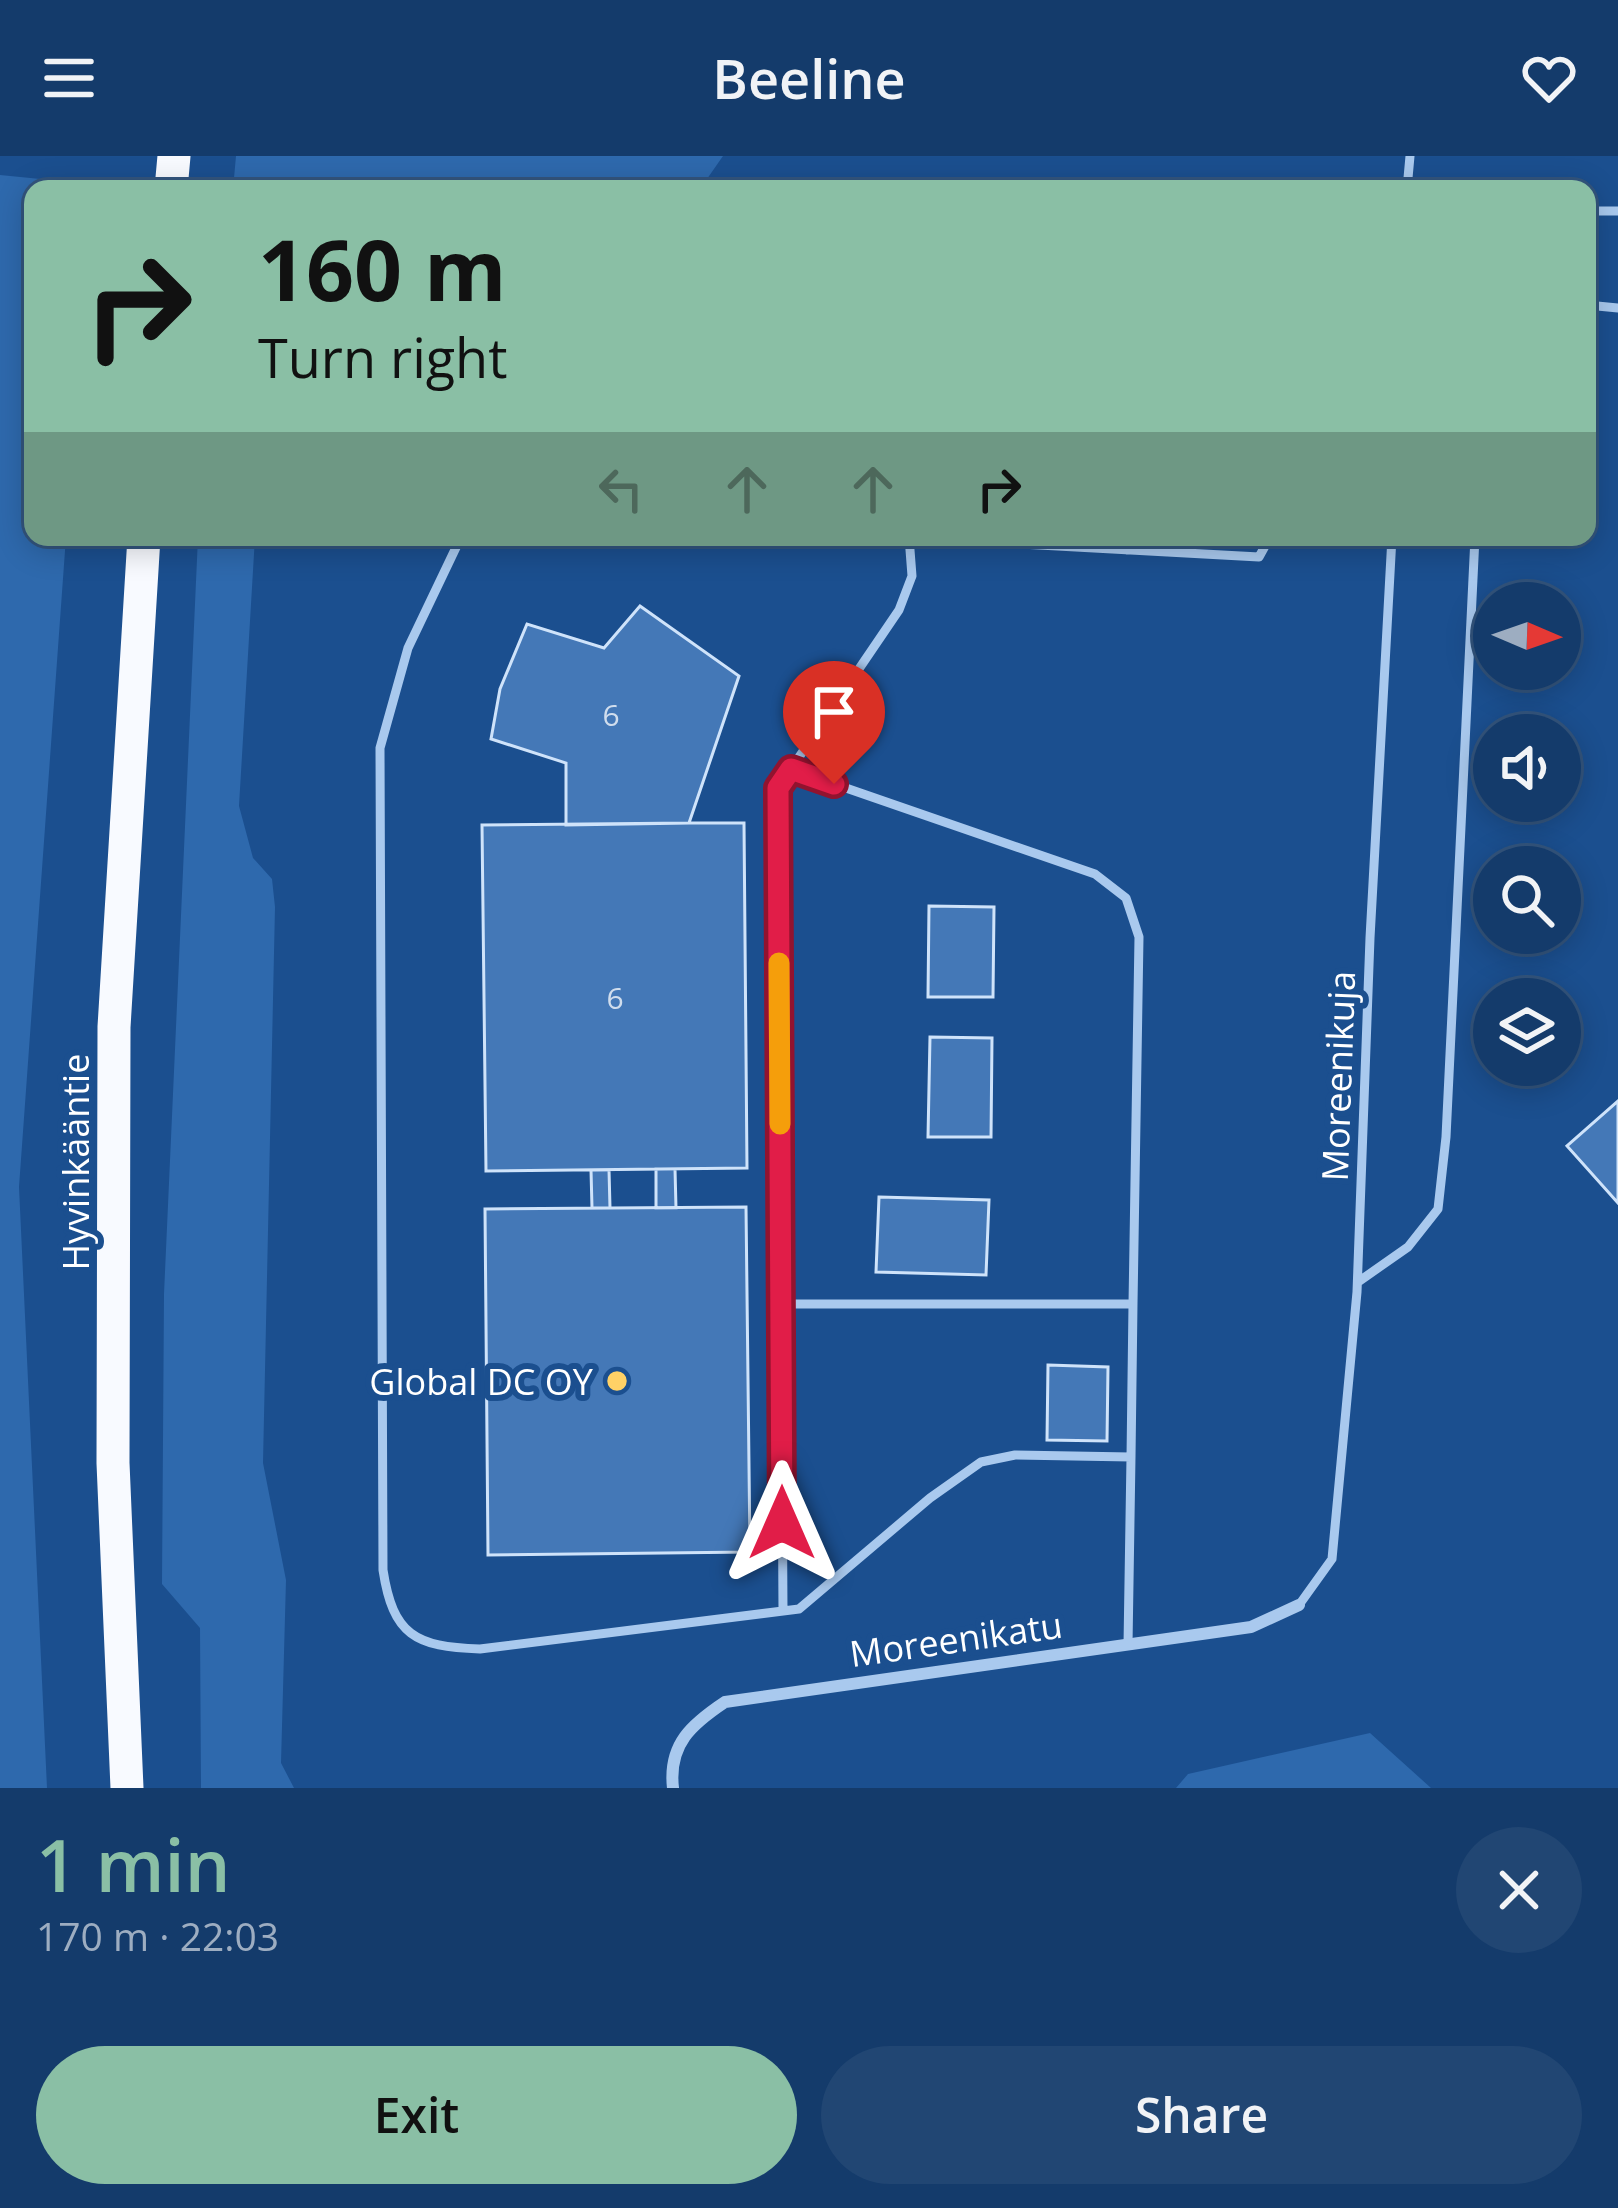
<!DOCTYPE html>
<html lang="en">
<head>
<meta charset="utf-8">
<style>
	:root { --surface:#143b6b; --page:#214673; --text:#f1f3f6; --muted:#9dadc1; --line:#33557e; --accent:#8abfa5 }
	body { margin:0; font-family:"Open Sans",sans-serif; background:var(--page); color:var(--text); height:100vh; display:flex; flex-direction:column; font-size:45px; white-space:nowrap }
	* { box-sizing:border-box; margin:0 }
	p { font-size:39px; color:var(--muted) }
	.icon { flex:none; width:66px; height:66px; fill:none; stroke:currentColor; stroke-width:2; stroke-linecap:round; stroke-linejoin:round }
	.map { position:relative; height:1632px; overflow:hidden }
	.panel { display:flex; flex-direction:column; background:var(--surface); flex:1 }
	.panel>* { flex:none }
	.hud { position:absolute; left:24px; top:24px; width:1572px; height:366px; border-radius:24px; box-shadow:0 6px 30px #0003,0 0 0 3px var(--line); background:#8abfa5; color:#111; overflow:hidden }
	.needle { width:78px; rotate:92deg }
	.fabs { position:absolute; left:1473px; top:426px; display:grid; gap:24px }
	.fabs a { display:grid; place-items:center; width:108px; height:108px; border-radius:50%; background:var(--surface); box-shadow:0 6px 30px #0003,0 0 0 3px var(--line); font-size:60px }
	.pin { position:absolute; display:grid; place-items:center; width:102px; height:102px; color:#fff; margin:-123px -51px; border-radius:50% 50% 50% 0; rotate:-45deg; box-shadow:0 0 12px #0007 }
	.pin .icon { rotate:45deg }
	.me { position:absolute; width:132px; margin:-66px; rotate:0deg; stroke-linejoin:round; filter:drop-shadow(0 0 9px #0008) }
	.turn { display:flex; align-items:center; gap:42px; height:252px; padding:0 36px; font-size:54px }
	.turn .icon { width:156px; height:156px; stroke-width:2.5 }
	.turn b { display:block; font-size:84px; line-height:102px }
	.lanes { display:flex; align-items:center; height:114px; padding:0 36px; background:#0003; justify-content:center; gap:60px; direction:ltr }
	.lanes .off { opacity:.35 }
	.round { display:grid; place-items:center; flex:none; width:126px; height:126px; border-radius:63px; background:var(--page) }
	.overview { display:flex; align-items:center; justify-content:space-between; height:204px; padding:0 36px }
	h1 { font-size:72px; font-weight:600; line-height:90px; color:var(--accent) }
	.primary-button { display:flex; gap:24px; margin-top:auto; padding:24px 36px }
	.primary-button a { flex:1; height:138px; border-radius:72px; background:var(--accent); color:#111; font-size:48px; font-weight:600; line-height:138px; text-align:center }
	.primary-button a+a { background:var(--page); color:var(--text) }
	header { display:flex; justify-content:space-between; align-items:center; height:156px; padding:0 36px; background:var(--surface); font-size:54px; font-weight:600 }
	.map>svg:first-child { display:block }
	.green { fill:#2e69ad }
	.building { fill:#4478b7; stroke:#cfe3fa; stroke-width:3 }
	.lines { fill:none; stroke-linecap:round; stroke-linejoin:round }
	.service { stroke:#a9c9ee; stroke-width:9 }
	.minor { stroke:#a9c9ee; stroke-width:12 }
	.trunk { stroke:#f8faff; stroke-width:33 }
	.route-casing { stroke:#92132f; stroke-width:30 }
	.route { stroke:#e11d48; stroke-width:21 }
	.slow { stroke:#f59e0b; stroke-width:21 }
	.poi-dot { fill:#ffd166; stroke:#1b4f8f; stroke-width:4.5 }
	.labels { text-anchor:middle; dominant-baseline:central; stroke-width:12; stroke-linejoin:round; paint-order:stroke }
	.number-label { font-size:30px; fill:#d0dded }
	.street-label { font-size:36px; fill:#fff; stroke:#1b4f8f }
	.poi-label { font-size:36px; fill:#fff; stroke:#1b4f8f; text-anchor:end }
</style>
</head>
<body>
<header><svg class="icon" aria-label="menu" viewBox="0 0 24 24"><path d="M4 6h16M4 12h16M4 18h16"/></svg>Beeline<svg class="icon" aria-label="heart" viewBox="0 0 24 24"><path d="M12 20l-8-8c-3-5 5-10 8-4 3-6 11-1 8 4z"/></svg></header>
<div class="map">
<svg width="1618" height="1632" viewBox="0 0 1618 1632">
	<rect width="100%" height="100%" fill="#1b4f8f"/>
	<path class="green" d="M236,0H723L700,33H233Z
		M0,19L91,28V33H33V381H66L19,1031L47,1632H0Z
		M198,381H255L239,650L253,702L272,723L275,751L263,1307L286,1424L281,1607L294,1632H201L200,1472L162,1428L164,1138Z
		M1370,1577L1431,1632H1176L1188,1618Z"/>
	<path class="building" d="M640,450L739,520L689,667L566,669V607L491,583L500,533L527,468L604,492Z
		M689,667H744L747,1012L486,1015L482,669Z
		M929,750L994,751L993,841H928Z
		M930,881L992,882L991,981H928Z
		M1618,945V1047L1567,990Z
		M656,1013H675L676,1052H656Z
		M591,1014H609L610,1052H592Z
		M879,1041L989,1044L986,1119L876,1116Z
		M746,1051L750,1396L488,1399L485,1053Z
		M1048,1209L1108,1211L1107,1285L1047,1284Z"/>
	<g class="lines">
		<path class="service" d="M1407,33L1410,0
			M1587,55H1618
			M1587,149L1618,152
			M461,381L408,492L380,592L383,1414C393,1479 415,1491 480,1493L799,1453L930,1342L981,1306L1015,1299L1131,1301L1128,1489
			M909,382L1259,401L1270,381
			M1127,394L1144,381
			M1358,1126L1408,1091L1438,1053L1446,981L1475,381
			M781,1148H1133L1139,781L1126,742L1095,718L791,613
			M1131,1301L1133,1148
			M1299,1449L1332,1403L1357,1136L1370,782L1392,381
			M783,1454L778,632L899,454L912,420L909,381"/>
		<path class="minor" d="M673,1632C668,1588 692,1568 725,1546L1251,1471L1299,1449"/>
		<path class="trunk" d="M171,33L174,0
			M127,1632L113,1307L114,871L144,381"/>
	</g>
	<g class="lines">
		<g class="route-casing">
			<path id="route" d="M782,1367L778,632L791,613L834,628"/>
		</g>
		<use href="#route" class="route"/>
		<path class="slow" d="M779,807L780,968"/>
	</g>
	<circle class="poi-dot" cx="617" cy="1225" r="12"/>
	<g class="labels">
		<g class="number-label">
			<text x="611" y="558">6</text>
			<text x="615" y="841">6</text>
		</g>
		<g class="street-label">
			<text transform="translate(1338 920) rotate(-88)">Moreenikuja</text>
			<text transform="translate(75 1006) rotate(-90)">Hyvinkääntie</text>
			<text transform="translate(956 1483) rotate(-8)">Moreenikatu</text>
		</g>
		<g class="poi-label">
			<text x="593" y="1225">Global DC OY</text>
		</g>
	</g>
</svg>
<div class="fabs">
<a><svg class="needle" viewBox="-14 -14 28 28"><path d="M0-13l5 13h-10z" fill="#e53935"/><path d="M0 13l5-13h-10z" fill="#9dadc1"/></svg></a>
<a><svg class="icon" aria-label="sound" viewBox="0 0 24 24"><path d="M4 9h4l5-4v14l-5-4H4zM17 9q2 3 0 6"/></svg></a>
<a><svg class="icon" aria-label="search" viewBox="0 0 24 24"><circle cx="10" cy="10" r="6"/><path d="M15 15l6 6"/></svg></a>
<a><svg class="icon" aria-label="layers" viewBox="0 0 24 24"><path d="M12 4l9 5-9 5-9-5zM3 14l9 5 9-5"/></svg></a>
</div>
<div class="pin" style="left:834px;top:628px;background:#d93025"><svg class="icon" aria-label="arrive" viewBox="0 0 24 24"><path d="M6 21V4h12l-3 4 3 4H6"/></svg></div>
<svg class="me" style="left:782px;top:1367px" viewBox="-20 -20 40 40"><path d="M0-17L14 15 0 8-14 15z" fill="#e11d48" stroke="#fff" stroke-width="4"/></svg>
<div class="hud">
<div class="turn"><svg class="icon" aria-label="right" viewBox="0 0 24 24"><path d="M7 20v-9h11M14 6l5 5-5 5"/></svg><div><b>160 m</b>Turn right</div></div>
<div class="lanes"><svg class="icon off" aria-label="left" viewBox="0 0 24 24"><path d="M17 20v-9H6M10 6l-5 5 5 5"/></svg><svg class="icon off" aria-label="ahead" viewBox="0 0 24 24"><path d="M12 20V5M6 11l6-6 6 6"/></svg><svg class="icon off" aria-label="ahead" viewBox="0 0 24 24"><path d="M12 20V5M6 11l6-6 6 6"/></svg><svg class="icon" aria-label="right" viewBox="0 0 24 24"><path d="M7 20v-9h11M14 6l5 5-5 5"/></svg></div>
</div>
</div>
<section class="panel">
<div class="overview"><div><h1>1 min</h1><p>170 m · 22:03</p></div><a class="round"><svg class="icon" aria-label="close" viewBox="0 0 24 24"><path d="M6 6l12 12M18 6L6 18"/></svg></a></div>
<div class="primary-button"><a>Exit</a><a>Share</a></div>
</section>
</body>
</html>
